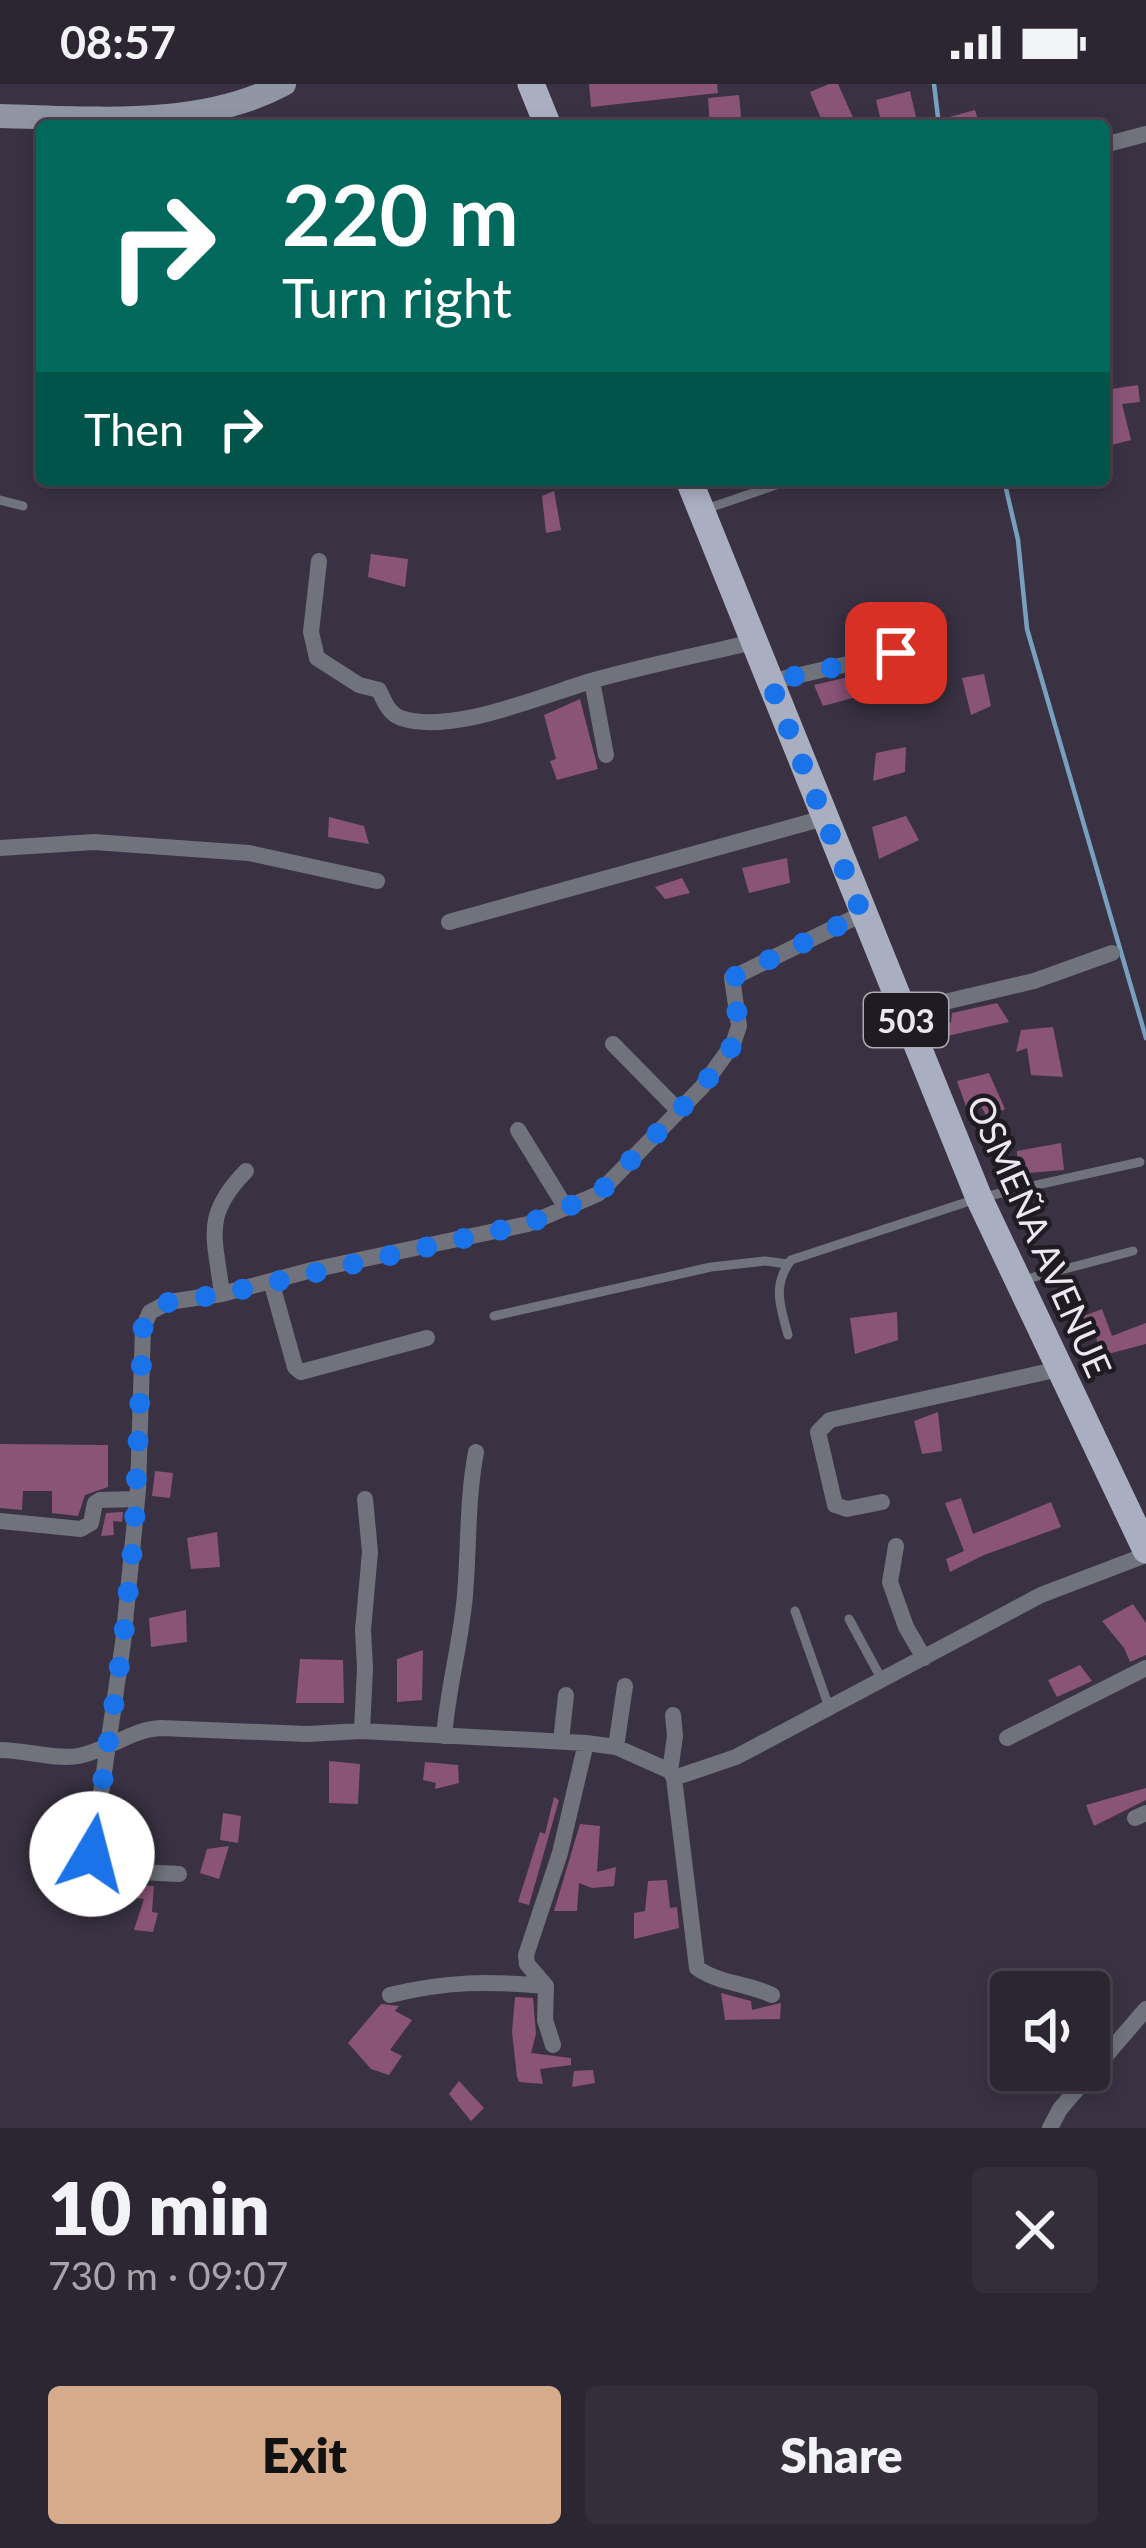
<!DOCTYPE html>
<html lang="en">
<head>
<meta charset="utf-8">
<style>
	:root { --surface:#2c2632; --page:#342e3a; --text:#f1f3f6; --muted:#a6a5ac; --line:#48434d; --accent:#d6ab8b }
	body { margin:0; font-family:Lato,sans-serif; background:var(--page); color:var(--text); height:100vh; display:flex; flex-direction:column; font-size:45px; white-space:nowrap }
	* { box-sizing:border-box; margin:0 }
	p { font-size:39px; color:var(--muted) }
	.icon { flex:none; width:66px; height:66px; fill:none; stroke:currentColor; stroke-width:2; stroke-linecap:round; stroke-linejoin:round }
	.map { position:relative; height:2044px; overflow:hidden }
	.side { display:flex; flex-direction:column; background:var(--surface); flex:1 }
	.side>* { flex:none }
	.guide { position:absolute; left:36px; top:36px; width:1074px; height:366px; border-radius:12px; box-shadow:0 6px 18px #0003,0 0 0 3px var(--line); background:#00695c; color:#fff; overflow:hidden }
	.fabs { position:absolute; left:990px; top:1887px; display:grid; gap:24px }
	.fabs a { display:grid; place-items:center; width:120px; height:120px; border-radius:12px; background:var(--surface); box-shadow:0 6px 18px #0003,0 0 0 3px var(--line); font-size:60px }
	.pin { position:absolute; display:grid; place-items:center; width:102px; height:102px; color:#fff; margin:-51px; border-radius:24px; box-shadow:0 6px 18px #0006 }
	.me { position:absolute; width:132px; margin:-66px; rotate:8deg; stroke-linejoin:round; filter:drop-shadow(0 0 9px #0008) }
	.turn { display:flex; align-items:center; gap:42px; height:252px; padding:0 48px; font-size:54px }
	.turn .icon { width:156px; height:156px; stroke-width:2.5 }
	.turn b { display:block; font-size:84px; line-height:102px }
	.then { display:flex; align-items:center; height:114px; padding:0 48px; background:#0003; gap:24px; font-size:45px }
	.round { display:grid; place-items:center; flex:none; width:126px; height:126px; border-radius:12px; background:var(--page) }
	.summary { display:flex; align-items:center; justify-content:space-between; height:204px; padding:0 48px }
	h1 { font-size:72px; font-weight:800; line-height:90px }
	.button { display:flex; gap:24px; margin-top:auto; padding:24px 48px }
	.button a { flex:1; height:138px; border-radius:12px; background:var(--accent); color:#111; font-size:48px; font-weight:800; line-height:138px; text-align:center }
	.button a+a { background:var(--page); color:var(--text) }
	.status { display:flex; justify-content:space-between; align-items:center; height:84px; padding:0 60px; background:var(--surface); direction:ltr }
	.status svg { height:33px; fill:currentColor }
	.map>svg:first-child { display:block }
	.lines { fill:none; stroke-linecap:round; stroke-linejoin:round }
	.stream { stroke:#78a0be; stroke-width:4.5 }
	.building { fill:#8a5477 }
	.lane { stroke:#70737c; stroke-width:9 }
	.street { stroke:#70737c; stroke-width:16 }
	.secondary { stroke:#9095a3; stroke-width:24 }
	.primary { stroke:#a9afc1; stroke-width:27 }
	.route { stroke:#1a73e8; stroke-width:21; stroke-dasharray:0 37.8 }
	.labels { text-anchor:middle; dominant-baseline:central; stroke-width:9; stroke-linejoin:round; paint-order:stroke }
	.shield { fill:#1f1b23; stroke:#aeaab4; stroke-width:3 }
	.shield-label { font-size:33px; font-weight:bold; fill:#ece7f2 }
	.street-label { font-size:36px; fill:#ece7f2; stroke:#1f1b23 }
</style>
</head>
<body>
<div class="status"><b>08:57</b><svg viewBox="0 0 49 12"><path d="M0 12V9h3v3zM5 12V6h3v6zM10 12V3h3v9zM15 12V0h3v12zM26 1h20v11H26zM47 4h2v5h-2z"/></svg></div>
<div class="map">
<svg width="1146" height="2044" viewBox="0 0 1146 2044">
	<rect width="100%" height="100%" fill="#3a3243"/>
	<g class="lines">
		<path class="stream" d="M934,0L939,42
			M1004,396L1018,456L1027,545L1146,954"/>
	</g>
	<path class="building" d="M589,0H717L718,9L591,23Z
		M829,0H838L855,38L824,42L810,8Z
		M910,7L918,42H882L876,16Z
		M739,11L742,42H710L708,14Z
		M975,26L980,42H931V38Z
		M1138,301L1140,318L1122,320L1131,356L1104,363V306Z
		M554,407L561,446L546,449L542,412Z
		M371,470L408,475L405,503L368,493Z
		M879,586L886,605L823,622L814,601Z
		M984,590L991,622L971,631L962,594Z
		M580,615L598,685L557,696L550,677L556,675L544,631Z
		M906,663L905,688L873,697L876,669Z
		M906,732L919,756L879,775L872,743Z
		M329,733L364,742L369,760L328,753Z
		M787,774L790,799L749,809L742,784Z
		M682,794L690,809L665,815L655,803Z
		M997,919L1009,938L934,955L931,948L951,938L952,929Z
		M1053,943L1063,993L1031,991L1027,964L1016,968L1021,946Z
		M989,989L1005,1025L987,1033L981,1022L968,1028L957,997Z
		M1061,1059L1064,1086L1017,1090V1067Z
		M1102,1225L1112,1252L1146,1239V1260L1100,1272L1096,1252L1077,1259L1073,1236Z
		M897,1228L898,1256L855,1270L850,1234Z
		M938,1328L942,1367L922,1370L914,1337Z
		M0,1360L108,1361V1403L85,1411L78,1432L52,1429V1407H23L22,1426L0,1424Z
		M155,1387L173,1389L170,1414L152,1412Z
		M961,1414L973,1450L1051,1418L1061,1443L984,1471L950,1488L946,1475L964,1467L945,1419Z
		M123,1428L122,1438L113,1437L114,1451L101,1452L106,1429Z
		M217,1448L220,1483L191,1485L187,1454Z
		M1133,1520L1146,1539V1571L1130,1578L1124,1564L1102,1537Z
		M186,1526L187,1558L151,1563L149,1534Z
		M423,1566L422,1616L397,1618V1575Z
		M300,1575L343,1576L344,1619H296Z
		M1080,1581L1092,1597L1057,1613L1048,1596Z
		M329,1677L360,1680L358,1720L329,1719Z
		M425,1678L458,1681L459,1699L435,1705L436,1699L423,1696Z
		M1146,1704V1716L1094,1742L1086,1721Z
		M554,1713L559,1716L529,1821L518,1818L540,1748L545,1750Z
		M223,1729L241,1732L238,1759L220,1756Z
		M41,1735L71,1739L56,1781L33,1779Z
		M580,1740L600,1742L597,1788L616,1783L614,1802L592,1804L579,1799L577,1827H554Z
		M229,1762L219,1795L200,1789L207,1765Z
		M667,1796L670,1824L677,1823L679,1844L634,1855V1829L645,1827L648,1797Z
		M117,1800L154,1802L152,1828L158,1829L153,1848L134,1846L144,1815L82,1807L83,1802Z
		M721,1909L751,1917L752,1926L781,1919L780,1935L725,1936Z
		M515,1913L533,1914L536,1950L531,1969L571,1974V1981L540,1985L543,2000L519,1998L517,1993L512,1948Z
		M381,1920L399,1922L395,1927L412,1936L390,1966L402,1972L389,1991L371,1985L348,1959Z
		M593,1986L595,1999L572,2003L574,1987Z
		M459,1997L484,2024L471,2037L449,2010Z"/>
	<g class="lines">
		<path class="lane" d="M0,416L23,422
			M706,425L779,400
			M1023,1196L1133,1167
			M494,1232L711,1183L765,1177L788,1180
			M788,1251C780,1221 772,1202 791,1176L979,1114L1140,1078
			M795,1527L829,1623
			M849,1535L882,1596"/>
		<path class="street" d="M1104,61L1146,50
			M319,477L311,548L317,574L359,601L379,606C384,617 389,630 401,634C451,651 541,612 591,597C644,582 699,571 753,558
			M592,597L606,671
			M769,598L896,569L923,559
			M0,764L94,758L249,769L377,797
			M449,838L824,734
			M902,928L1034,897L1112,869
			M613,960L678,1026
			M518,1046L566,1124
			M271,1197L295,1283L301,1288L427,1254
			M222,1210C215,1153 202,1132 246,1087
			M882,1418L847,1425L835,1421L818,1348L830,1336L1059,1285
			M0,1437L81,1445L91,1439L95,1419L100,1416L137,1415
			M896,1462L890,1498L906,1543L924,1574
			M362,1647L365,1584L363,1546L370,1468L365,1415
			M444,1652C448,1604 461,1558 465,1511C469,1462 467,1416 476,1368
			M1007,1654L1146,1584
			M561,1657L566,1611
			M616,1663L625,1602
			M0,1666C24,1666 58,1676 78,1672C107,1667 132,1645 161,1644L307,1650L362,1647L586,1659L616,1663L670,1687L674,1694L736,1673L1041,1511L1146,1471
			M670,1687L675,1652L673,1631
			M674,1694L697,1884C720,1900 747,1899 772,1911
			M1135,1734L1146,1729
			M179,1790L119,1787L95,1779L92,1770L123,1559L138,1406L143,1244L150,1228L169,1218L222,1210L312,1186L528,1140L598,1110L702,1003L733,960L739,942L732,894L862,830
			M390,1911C447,1897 488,1897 546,1902
			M553,1961L545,1936L546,1902L527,1880L526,1871L560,1769L586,1659
			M1050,2044L1060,2025L1146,1925"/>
		<path class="secondary" d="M0,32C92,34 200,45 284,0"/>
		<path class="primary" d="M531,0L548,42
			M689,396L979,1114L1146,1466"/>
	</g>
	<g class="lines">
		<path class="route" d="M92,1770L123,1558L134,1451L143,1244L150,1228L169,1218L222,1210L527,1140L598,1110L702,1003L733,961L739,942L732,894L862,830L770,598L896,569"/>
	</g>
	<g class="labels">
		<rect class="shield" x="864" y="909" width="84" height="54" rx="9"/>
		<g class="shield-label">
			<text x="906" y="936">503</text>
		</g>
		<g class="street-label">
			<text transform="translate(1040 1152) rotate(66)">OSMEÑA AVENUE</text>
		</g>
	</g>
</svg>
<div class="fabs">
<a><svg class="icon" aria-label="sound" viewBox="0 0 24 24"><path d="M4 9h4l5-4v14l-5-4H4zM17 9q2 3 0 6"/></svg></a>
</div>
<div class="pin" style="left:896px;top:569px;background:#d93025"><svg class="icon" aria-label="arrive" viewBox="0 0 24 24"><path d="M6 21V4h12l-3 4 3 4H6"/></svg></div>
<svg class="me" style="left:92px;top:1770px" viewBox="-20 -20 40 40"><circle r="19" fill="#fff"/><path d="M0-13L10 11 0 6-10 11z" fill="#1a73e8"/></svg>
<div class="guide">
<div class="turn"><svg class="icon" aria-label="right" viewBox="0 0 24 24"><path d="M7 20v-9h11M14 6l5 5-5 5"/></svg><div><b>220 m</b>Turn right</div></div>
<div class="then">Then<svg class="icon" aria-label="right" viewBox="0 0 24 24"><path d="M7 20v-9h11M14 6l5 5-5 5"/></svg></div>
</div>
</div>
<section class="side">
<div class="summary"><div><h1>10 min</h1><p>730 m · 09:07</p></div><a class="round"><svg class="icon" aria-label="close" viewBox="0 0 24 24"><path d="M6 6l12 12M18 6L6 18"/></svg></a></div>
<div class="button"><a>Exit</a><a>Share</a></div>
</section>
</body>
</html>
